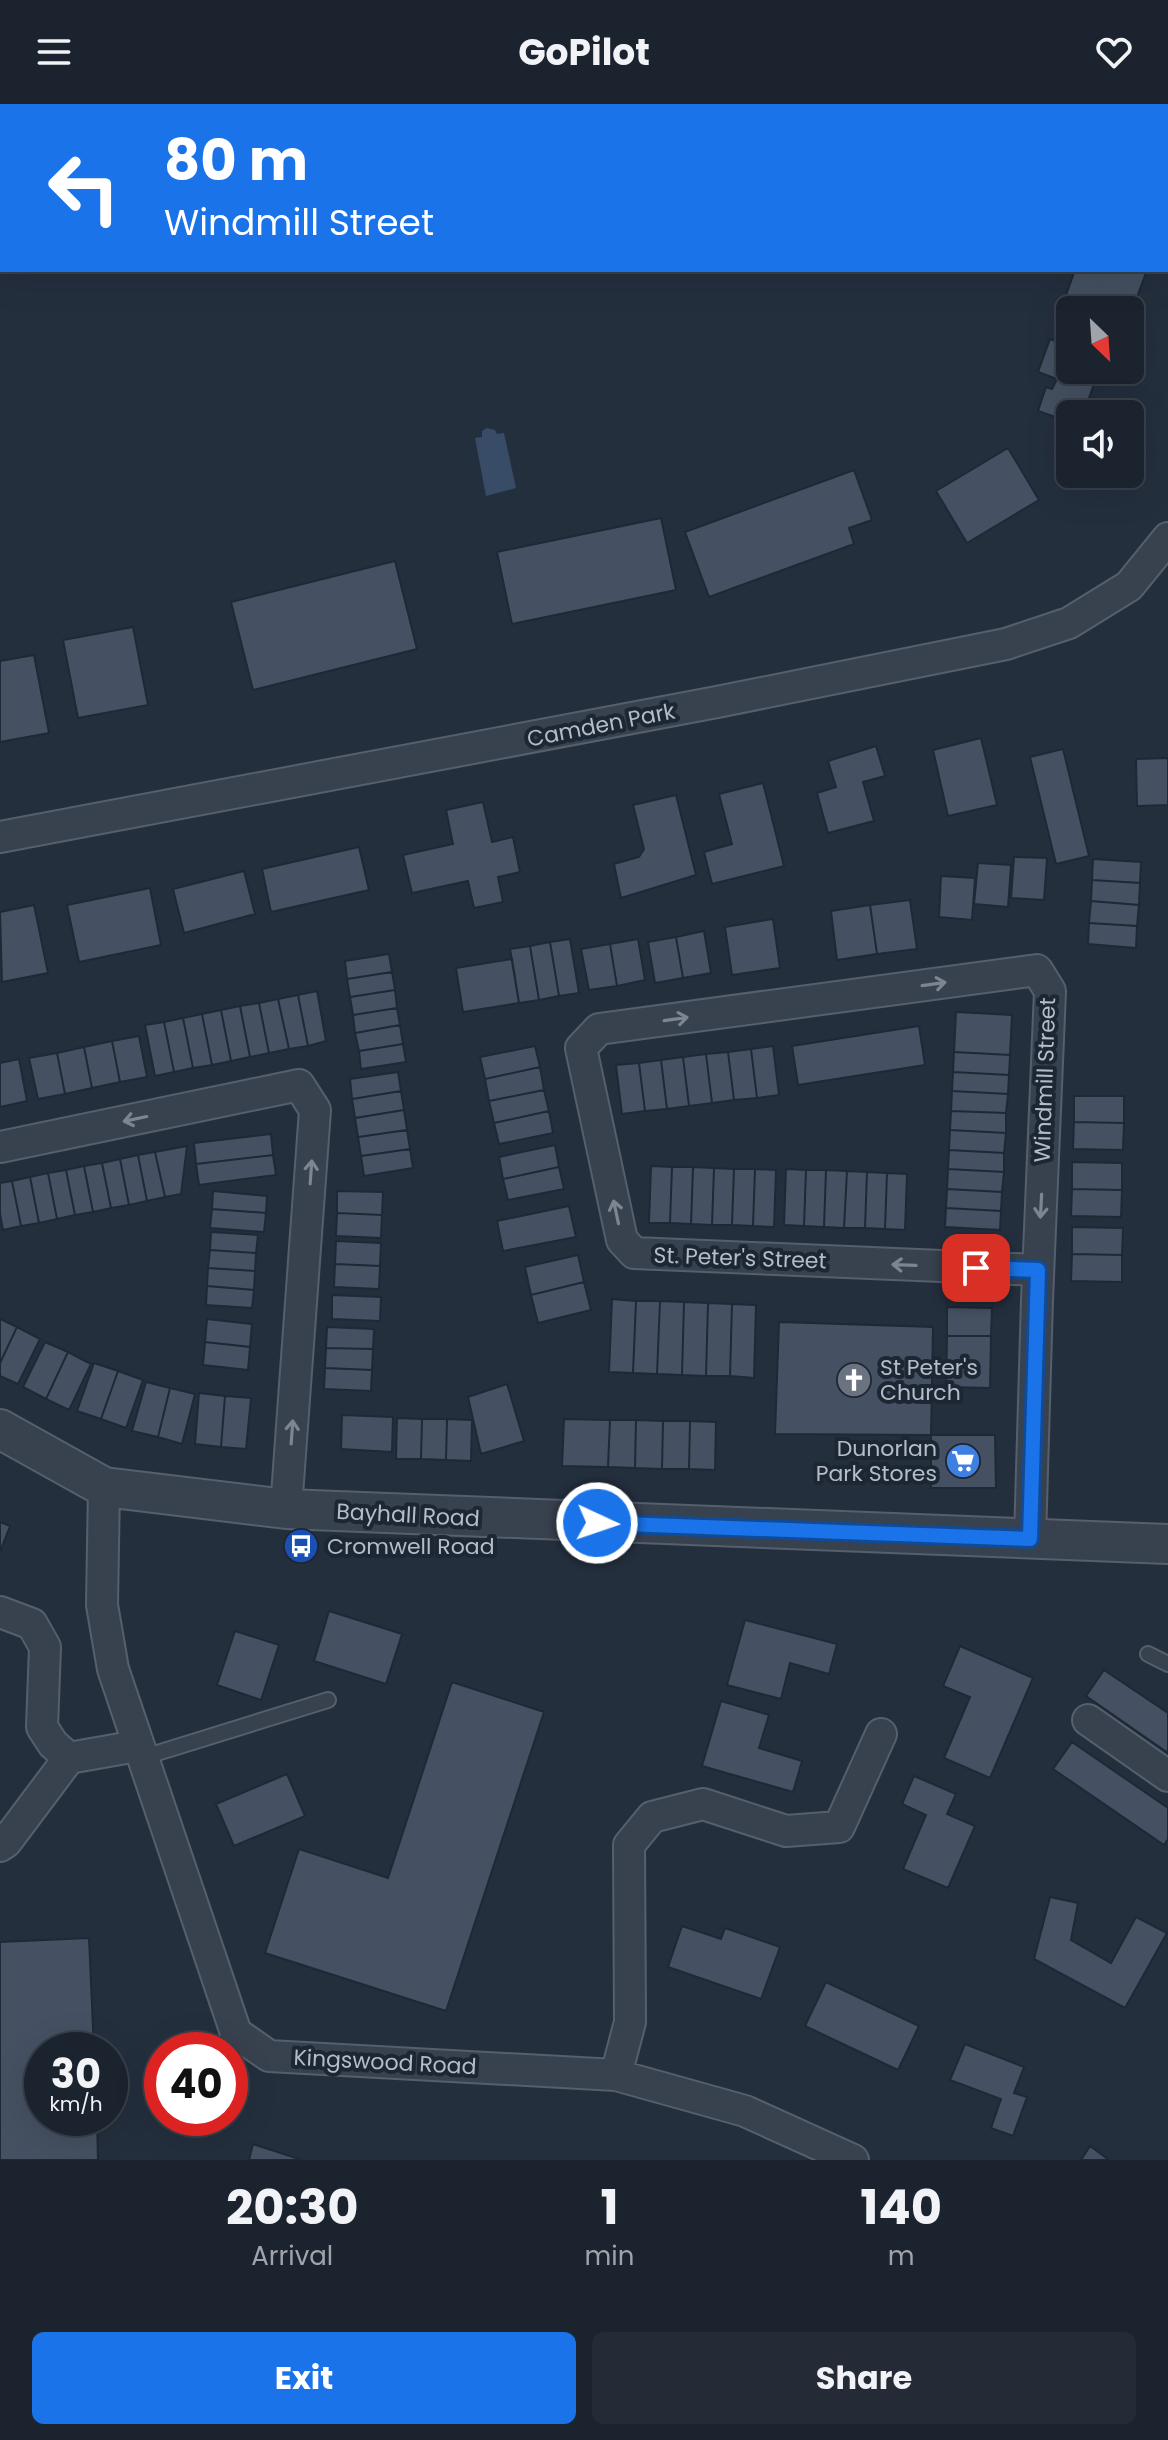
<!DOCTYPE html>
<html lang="en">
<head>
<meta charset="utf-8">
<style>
	:root { --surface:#1b232e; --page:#242b36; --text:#f1f3f6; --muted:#a0a4aa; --line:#39404a; --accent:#1a73e8 }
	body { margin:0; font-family:Poppins,sans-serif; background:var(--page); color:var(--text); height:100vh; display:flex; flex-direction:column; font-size:30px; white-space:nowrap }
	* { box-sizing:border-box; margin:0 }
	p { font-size:26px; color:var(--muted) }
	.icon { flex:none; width:44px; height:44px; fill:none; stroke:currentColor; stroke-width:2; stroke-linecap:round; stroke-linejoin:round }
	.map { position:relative; height:2056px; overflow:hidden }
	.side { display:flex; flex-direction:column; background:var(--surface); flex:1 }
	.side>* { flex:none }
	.top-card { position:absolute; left:0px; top:0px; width:1168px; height:168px; box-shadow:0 8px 32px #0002,0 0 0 2px var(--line); background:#1a73e8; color:#fff; overflow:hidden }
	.needle { width:52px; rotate:155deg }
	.controls { position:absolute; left:1056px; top:192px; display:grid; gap:16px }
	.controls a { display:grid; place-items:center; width:88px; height:88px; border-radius:12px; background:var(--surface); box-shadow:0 8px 32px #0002,0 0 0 2px var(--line); font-size:40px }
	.speed { position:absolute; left:24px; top:1928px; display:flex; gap:16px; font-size:40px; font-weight:700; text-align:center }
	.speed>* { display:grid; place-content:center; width:104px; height:104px; border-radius:50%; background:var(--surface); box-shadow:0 8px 32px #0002,0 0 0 2px var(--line); line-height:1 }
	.speed small { font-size:20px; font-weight:400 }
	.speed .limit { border:12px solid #d22; background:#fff; color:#111 }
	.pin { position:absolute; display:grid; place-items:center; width:68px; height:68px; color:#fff; margin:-34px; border-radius:16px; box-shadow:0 4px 12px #0006 }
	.me { position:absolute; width:88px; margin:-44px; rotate:93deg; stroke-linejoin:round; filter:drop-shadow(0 0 6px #0008) }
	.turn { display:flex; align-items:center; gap:28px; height:168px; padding:0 32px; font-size:36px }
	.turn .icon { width:104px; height:104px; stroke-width:2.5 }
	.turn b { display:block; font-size:56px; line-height:68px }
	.eta { display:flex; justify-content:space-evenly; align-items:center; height:136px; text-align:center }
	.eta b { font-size:48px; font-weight:700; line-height:56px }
	.primary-button { display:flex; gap:16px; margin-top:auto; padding:16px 32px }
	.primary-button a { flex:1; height:92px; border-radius:12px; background:var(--accent); color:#fff; font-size:32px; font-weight:700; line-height:92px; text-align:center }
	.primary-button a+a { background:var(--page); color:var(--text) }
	header { display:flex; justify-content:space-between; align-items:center; height:104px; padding:0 32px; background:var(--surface); font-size:36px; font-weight:700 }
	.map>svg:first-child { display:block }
	.green { fill:#263c3f }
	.water { fill:#394c67 }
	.building { fill:#455162; stroke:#1f2835; stroke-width:2 }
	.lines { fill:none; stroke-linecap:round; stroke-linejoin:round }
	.service-casing { stroke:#565f6c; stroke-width:18 }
	.minor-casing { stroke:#565f6c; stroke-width:34 }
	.tertiary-casing { stroke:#565f6c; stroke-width:42 }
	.service { stroke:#38414e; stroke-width:14 }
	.minor { stroke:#38414e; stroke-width:30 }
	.tertiary { stroke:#38414e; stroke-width:38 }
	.oneway { stroke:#7c8592 }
	.route-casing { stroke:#114b97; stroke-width:20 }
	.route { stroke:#1a73e8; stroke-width:14 }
	.labels { text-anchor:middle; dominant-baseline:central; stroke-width:8; stroke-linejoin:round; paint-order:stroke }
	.street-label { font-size:22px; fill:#b4bcc9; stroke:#1d2633 }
	.poi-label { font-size:22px; fill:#b4bcc9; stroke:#1d2633; text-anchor:start }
</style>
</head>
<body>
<header><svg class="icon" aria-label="menu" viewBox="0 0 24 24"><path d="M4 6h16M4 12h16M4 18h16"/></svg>GoPilot<svg class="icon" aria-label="heart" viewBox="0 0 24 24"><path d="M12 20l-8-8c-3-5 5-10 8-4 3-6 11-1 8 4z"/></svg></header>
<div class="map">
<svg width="1168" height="2056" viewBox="0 0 1168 2056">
	<rect width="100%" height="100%" fill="#242f3e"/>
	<path class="green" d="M0,0H724L2,2L0,163Z"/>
	<path class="water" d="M487,324L495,326L497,330L504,329L516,384L486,392L475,334L482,333V327Z"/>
	<path class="building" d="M1166,46H1168L1166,114Z
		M1075,166H1147L1130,212V206H1070V220L1057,216Z
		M1050,235L1070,242V266H1099L1088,297L1096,300L1093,310H1070V318L1038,307L1046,283L1052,285L1057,275L1038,268Z
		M1008,344L1039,396L967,439L936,387Z
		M854,366L872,416L849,424L854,440L709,493L685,428Z
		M661,414L676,486L512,520L497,448Z
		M395,457L417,545L253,586L231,498Z
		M133,523L148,601L78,614L63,536Z
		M34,551L49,629L0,638V557Z
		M981,634L997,701L948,712L933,646Z
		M876,642L885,672L863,678L874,717L828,729L817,689L836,683L828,657Z
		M1063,645L1089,752L1056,760L1030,653Z
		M1168,654V701L1137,702L1136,655Z
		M763,679L784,762L712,780L704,748L732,740L719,690Z
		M676,691L696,771L621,794L614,760L639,753L644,745L633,701Z
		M483,698L492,738L513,733L520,768L498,773L503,798L474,804L468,777L412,789L403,751L453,740L446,706Z
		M359,743L369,786L271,808L262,765Z
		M1014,753L1047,754L1044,796L1011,794Z
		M1093,755L1141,758L1140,779L1092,776Z
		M978,759L1011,761L1008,803L974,800Z
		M244,767L255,810L184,829L173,785Z
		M941,772L975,774L972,816L939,813Z
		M1092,776L1140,779L1139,801L1091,797Z
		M150,784L161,841L79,858L67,801Z
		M910,796L917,845L877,850L870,801Z
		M1091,797L1139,801L1137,822L1089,819Z
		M34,801L48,869L2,878L0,808Z
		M870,801L877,850L837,856L831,807Z
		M773,815L780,864L732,871L725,823Z
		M1089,819L1137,822L1136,844L1088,840Z
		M704,827L711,869L683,874L676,833Z
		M676,833L683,874L655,879L648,838Z
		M570,835L579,889L559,892L550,838Z
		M638,835L645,876L617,882L610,840Z
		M550,838L559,892L539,896L530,842Z
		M610,840L617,882L589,886L581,845Z
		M530,842L539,896L519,899L510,845Z
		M389,850L392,868L347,875L345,857Z
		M512,855L519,899L463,908L456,864Z
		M392,868L395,886L350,893L347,875Z
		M395,886L397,904L353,911L350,893Z
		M317,887L326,937L308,942L298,891Z
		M298,891L308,942L289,945L278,895Z
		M278,895L289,945L269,949L259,899Z
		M259,899L269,949L250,953L240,902Z
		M240,902L250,953L231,957L221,906Z
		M397,904L400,921L355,929L353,911Z
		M221,906L231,957L212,961L202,910Z
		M956,908L1012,911L1010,951L954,948Z
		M202,910L212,961L193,964L183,914Z
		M183,914L193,964L174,968L164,918Z
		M164,918L174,968L155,972L145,921Z
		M400,921L403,940L359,947L355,929Z
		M919,922L925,961L798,981L792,942Z
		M139,932L147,973L120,978L112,937Z
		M112,937L120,978L92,984L84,943Z
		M403,940L406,958L361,965L359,947Z
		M535,942L540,963L485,975L480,953Z
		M773,942L779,991L757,994L751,945Z
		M84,943L92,984L65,990L57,949Z
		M751,945L757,994L734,996L728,948Z
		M728,948L734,996L712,999L706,950Z
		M954,948L1010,951L1009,971L953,968Z
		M57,949L65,990L38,995L29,954Z
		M706,950L712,999L689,1002L683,953Z
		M683,953L689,1002L667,1005L661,956Z
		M19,955L27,997L0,1003V959Z
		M661,956L667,1005L645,1007L639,959Z
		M639,959L645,1007L622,1010L616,961Z
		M540,963L544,986L489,997L485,975Z
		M398,968L401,987L352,995L350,975Z
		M953,968L1009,971L1008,990L952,987Z
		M544,986L549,1007L494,1019L489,997Z
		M401,987L404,1006L355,1014L352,995Z
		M952,987L1008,990L1006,1009L951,1007Z
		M1074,992H1124V1019L1074,1018Z
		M404,1006L407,1026L358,1033L355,1014Z
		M549,1007L553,1029L499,1040L494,1019Z
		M951,1007L1006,1009V1029L950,1026Z
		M1074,1018L1124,1019L1123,1046L1073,1045Z
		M407,1026L410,1045L361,1052L358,1033Z
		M950,1026L1006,1029L1004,1049L949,1046Z
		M271,1030L273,1051L196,1060L194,1039Z
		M555,1041L559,1063L503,1075L499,1053Z
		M187,1042L181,1090L165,1093L155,1048Z
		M410,1045L413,1064L364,1072L361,1052Z
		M949,1046L1004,1049V1068L948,1065Z
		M155,1048L165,1093L147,1097L138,1051Z
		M138,1051L147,1097L129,1101L120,1055Z
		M273,1051L276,1071L199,1081L196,1060Z
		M120,1055L129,1101L111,1104L102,1059Z
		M1072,1058L1122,1059V1086L1072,1085Z
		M102,1059L111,1104L93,1108L84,1062Z
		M84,1062L93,1108L75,1111L66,1066Z
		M651,1062L672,1063L670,1119H649Z
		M559,1063L564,1085L508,1096L503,1075Z
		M672,1063H693L691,1120L670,1119Z
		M693,1063L714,1064L712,1121L691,1120Z
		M714,1064L734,1065L732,1121H712Z
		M734,1065H755L753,1122L732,1121Z
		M755,1065L776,1066L774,1123L753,1122Z
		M786,1065L806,1066L804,1122L784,1121Z
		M948,1065L1004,1068L1002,1088L947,1085Z
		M66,1066L75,1111L57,1115L48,1069Z
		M806,1066H826L824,1123L804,1122Z
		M826,1066L847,1067L844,1124L824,1123Z
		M847,1067L867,1068L865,1124H844Z
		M867,1068L887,1069L885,1125L865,1124Z
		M48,1069L57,1115L39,1119L30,1073Z
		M887,1069L907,1070L905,1126L885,1125Z
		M30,1073L39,1119L21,1122L12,1077Z
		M12,1077L21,1122L3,1126L0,1110V1079Z
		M947,1085L1002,1088L1001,1107L946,1104Z
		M1072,1085L1122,1086L1121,1113L1071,1112Z
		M213,1087L267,1092L266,1109L212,1105Z
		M337,1087L383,1088L382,1111L337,1109Z
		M569,1102L576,1133L503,1147L497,1117Z
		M946,1104L1001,1107L1000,1126L945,1123Z
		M212,1105L266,1109L264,1128L210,1124Z
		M337,1109L382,1111L381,1134L336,1132Z
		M1072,1123L1123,1124L1122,1151L1072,1150Z
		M211,1128L258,1131L256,1149L210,1146Z
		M336,1137L381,1139L380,1162L335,1160Z
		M210,1146L256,1149L255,1167L208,1164Z
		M1072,1150L1122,1151V1178L1071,1177Z
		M578,1151L584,1178L531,1191L525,1163Z
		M335,1160L380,1162L379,1185L334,1183Z
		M208,1164L255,1167L254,1186L207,1182Z
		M584,1178L591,1206L538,1219L531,1191Z
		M207,1182L254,1186L252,1204L206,1201Z
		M332,1191L381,1193L380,1217L332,1215Z
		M612,1195L636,1197L633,1269L609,1268Z
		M636,1197H660L657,1270L633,1269Z
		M660,1197L684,1198L682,1271L657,1270Z
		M684,1198L708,1199L706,1272L682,1271Z
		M708,1199L732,1200L730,1272H706Z
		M732,1200L756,1201L754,1274L730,1272Z
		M947,1203L992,1204L991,1232H947Z
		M0,1215L17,1223L0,1259Z
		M207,1215L252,1220L250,1243L205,1238Z
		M779,1218L933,1223L931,1331L775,1330Z
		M17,1223L40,1235L18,1280L0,1272V1259Z
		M327,1223L374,1225L373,1245L326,1244Z
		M947,1232H991L990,1284L946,1283Z
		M45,1238L68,1248L46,1295L23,1283Z
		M205,1238L250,1243L248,1266L203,1261Z
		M326,1244L373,1245L372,1266L325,1264Z
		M68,1248L91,1260L69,1306L46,1295Z
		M94,1259L118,1267L101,1315L77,1307Z
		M325,1264L372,1266L371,1287L324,1285Z
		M118,1267L143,1276L126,1324L101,1315Z
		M146,1278L170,1284L158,1333L132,1327Z
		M507,1280L524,1337L481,1350L468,1293Z
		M170,1284L195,1290L182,1340L158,1333Z
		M199,1289L225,1292L221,1343L195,1340Z
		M225,1292L251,1294L246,1345L221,1343Z
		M342,1311L393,1313L392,1348L341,1345Z
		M397,1314L422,1315L421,1355H396Z
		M422,1315H447L446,1356L421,1355Z
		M447,1315L472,1316L471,1357L446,1356Z
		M564,1315L610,1316L608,1363L562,1362Z
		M610,1316H636L635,1364L608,1363Z
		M636,1316L663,1317L662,1365L635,1364Z
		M663,1317H690L689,1365H662Z
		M690,1317L716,1318L715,1366L689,1365Z
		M931,1331H995L996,1384H931Z
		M0,1418L10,1422L0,1448Z
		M329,1507L402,1530L386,1580L314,1557Z
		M745,1516L837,1540L829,1570L790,1559L781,1595L727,1581Z
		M235,1527L279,1541L261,1596L217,1581Z
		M960,1542L1033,1574L990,1674L944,1654L970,1593L943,1582Z
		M1104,1566L1168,1609V1649L1086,1592Z
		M452,1578L544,1608L446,1907L265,1849L299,1745L388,1774Z
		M721,1597L769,1611L759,1644L802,1657L793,1688L702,1662Z
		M1072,1638L1168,1704V1735L1164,1741L1053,1665Z
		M287,1670L305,1712L234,1742L216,1700Z
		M914,1672L956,1690L947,1710L975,1722L948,1784L903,1765L926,1711L902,1700Z
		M1050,1793L1078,1799L1071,1836L1111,1859L1136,1813L1167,1829L1125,1904L1034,1855Z
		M682,1822L721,1835L725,1824L780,1843L761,1895L668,1863Z
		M89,1834L94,1946H42V2014H97L98,2056H0V1838Z
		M826,1878L919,1922L898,1966L805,1922Z
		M965,1940L1024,1963L1014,1989L1027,1993L1013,2032L991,2024L1001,1995L950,1976Z
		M253,2040L302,2056H249Z
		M1090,2042L1109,2056H1081Z"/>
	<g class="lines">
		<g class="service-casing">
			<path id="service" d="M1148,1550L1168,1560
				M141,1654L328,1596"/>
		</g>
		<g class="minor-casing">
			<path id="minor" d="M0,733L717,598L1006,540L1069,519L1129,482L1168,434
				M0,1043L299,981L315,1006L286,1405
				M104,1383L102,1501L113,1565L236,1929L269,1952L616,1971L745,2007L853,2056
				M1030,1435L1037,1196L1050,887L1037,866L599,925L581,944L622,1136L634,1149L1038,1166
				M0,1508L32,1520L45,1543L42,1623L53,1640L69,1654L6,1738L0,1742
				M1088,1616L1168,1672
				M69,1654L137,1642
				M616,1971L630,1918L629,1741L652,1713L703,1700L786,1727L839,1723L881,1630"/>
		</g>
		<g class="tertiary-casing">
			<path id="tertiary" d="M0,1325L104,1383L286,1405L1168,1440"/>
		</g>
		<use href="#service" class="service"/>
		<use href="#minor" class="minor"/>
		<use href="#tertiary" class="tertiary"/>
	</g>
	<defs><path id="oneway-shaft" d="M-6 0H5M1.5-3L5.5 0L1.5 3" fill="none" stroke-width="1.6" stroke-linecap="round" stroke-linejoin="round" transform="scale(2)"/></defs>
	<g class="oneway">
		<use href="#oneway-shaft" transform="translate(934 880) rotate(-8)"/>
		<use href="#oneway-shaft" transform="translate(676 915) rotate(-8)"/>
		<use href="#oneway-shaft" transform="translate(135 1015) rotate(168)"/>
		<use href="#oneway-shaft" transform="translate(311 1068) rotate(-86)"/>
		<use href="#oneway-shaft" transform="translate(1041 1102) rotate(93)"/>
		<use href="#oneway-shaft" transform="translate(616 1108) rotate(-102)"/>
		<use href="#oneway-shaft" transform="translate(904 1161) rotate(-178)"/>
		<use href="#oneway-shaft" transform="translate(292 1328) rotate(-86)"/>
	</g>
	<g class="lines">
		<g class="route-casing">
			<path id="route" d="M597,1419L1030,1435L1038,1166L976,1164"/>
		</g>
		<use href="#route" class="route"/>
	</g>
	<defs>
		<g id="church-disc" transform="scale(1.8)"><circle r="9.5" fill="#6b7280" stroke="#1d2633"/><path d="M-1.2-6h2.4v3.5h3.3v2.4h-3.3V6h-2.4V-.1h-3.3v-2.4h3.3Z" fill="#fff"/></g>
		<g id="supermarket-disc" transform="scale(1.8)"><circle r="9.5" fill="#3f7fe0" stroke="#1d2633"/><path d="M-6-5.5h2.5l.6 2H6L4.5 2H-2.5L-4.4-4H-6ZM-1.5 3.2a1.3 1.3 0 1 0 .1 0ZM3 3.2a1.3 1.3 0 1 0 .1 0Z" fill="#fff"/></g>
		<g id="bus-disc" transform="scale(1.8)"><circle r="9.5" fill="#1a4fb4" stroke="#1d2633"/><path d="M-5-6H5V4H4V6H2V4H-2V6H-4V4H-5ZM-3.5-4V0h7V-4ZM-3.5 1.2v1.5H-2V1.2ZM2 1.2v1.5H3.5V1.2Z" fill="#fff"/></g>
	</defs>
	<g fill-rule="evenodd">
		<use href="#church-disc" x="854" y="1276"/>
		<use href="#supermarket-disc" x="963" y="1357"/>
		<use href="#bus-disc" x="301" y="1442"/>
	</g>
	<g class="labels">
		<g class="street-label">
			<text transform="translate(601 621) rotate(-11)">Camden Park</text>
			<text transform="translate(1045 976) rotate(-88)">Windmill Street</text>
			<text transform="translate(740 1154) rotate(2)">St. Peter's Street</text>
			<text transform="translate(408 1411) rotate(3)">Bayhall Road</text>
			<text transform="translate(385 1958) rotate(3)">Kingswood Road</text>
		</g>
		<g class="poi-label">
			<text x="880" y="1263">St Peter's<tspan x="880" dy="25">Church</tspan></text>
			<text x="937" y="1344" text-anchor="end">Dunorlan<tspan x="937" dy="25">Park Stores</tspan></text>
			<text x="327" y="1442">Cromwell Road</text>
		</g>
	</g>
</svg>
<div class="controls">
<a><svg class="needle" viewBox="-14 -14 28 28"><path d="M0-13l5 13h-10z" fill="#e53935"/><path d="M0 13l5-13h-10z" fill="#a0a4aa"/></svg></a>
<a><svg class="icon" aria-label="sound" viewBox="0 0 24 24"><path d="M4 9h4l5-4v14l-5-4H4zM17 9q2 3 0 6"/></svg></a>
</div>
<div class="speed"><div>30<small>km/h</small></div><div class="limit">40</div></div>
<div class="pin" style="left:976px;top:1164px;background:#d93025"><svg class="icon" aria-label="arrive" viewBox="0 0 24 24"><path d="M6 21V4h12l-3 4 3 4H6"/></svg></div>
<svg class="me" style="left:597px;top:1419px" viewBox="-20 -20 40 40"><circle r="17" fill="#1a73e8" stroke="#fff" stroke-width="3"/><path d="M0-11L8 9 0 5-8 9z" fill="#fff"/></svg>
<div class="top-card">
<div class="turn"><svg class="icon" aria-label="left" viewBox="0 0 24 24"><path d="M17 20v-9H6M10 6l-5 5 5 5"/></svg><div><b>80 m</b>Windmill Street</div></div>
</div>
</div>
<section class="side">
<div class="eta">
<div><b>20:30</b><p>Arrival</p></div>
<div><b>1</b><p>min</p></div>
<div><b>140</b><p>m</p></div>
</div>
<div class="primary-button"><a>Exit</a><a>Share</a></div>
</section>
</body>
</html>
